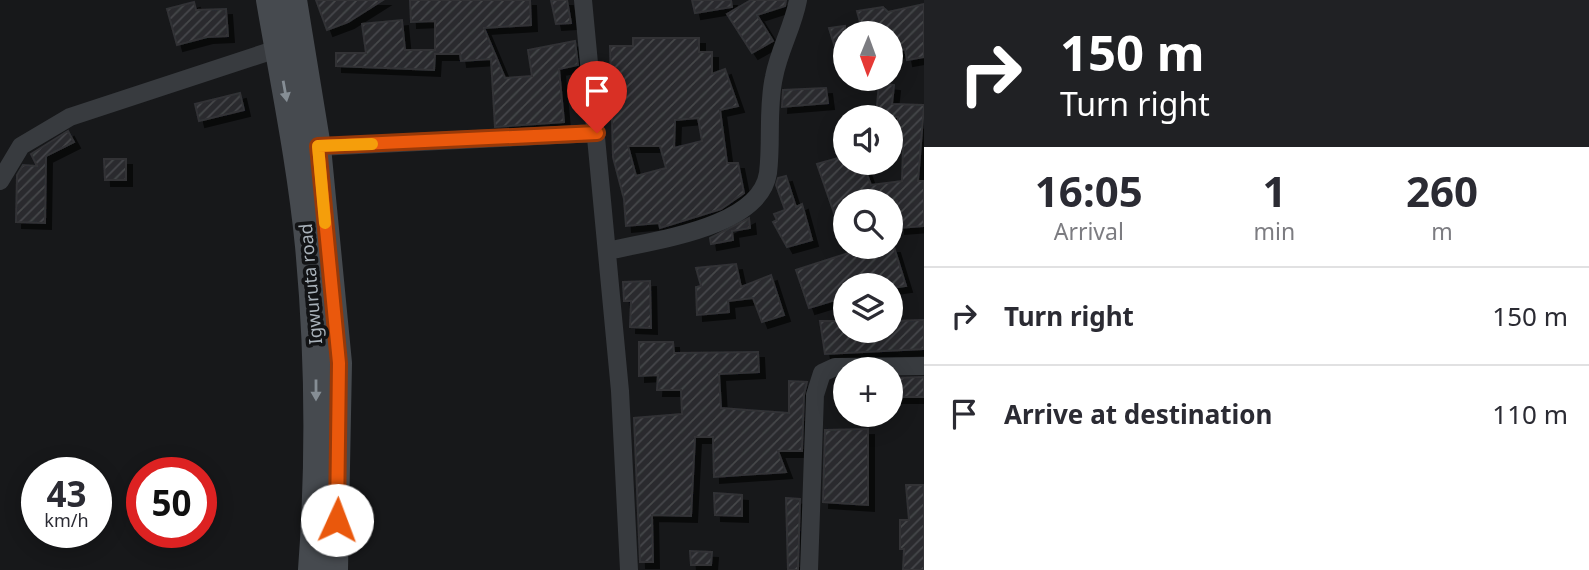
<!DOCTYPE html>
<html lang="en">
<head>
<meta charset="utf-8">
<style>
	:root { --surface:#fff; --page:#f2f2f3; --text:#2b2b33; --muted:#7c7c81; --line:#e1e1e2 }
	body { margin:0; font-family:"Noto Sans",sans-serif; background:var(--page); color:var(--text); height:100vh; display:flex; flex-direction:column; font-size:26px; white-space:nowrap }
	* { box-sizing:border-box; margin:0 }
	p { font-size:23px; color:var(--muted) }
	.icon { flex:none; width:38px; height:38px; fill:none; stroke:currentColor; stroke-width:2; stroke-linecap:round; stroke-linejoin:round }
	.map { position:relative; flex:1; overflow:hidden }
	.drawer { display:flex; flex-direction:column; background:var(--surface); width:665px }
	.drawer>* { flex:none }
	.banner { background:#202124; color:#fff; overflow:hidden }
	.needle { width:46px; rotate:181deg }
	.fabs { position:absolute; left:833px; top:21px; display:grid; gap:14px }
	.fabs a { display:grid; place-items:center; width:70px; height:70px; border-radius:50%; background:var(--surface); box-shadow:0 4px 18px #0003; font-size:35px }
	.speed { position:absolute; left:21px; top:457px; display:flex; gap:14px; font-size:35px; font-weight:700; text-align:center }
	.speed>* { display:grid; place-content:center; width:91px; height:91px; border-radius:50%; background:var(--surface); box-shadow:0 4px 18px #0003; line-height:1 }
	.speed small { font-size:18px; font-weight:400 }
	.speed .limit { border:10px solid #d22; background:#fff; color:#111 }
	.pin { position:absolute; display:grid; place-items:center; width:60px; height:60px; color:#fff; margin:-72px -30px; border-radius:50% 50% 50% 0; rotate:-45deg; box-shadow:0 0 7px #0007 }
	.pin .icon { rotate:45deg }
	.me { position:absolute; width:77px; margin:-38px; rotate:2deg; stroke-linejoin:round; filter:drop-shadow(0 0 5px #0008) }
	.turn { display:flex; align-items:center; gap:24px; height:147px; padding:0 21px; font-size:32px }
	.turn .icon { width:91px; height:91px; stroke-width:2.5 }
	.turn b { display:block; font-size:49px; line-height:60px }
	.eta { display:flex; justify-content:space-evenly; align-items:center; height:119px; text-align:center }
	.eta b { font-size:42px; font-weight:700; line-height:49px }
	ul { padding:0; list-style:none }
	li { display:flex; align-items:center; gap:21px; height:98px; padding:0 21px; border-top:2px solid var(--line) }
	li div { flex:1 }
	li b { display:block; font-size:26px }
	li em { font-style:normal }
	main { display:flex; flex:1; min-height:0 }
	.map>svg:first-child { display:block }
	.building { fill:url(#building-hatch); stroke:#313236; stroke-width:2; fill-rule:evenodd; filter:url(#shadow) }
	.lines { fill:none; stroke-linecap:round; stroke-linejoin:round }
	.street { stroke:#383b3f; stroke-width:18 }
	.secondary { stroke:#464a4f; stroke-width:26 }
	.oneway { fill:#868e95 }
	.route-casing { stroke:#983908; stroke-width:18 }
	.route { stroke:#ea580c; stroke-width:12 }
	.slow { stroke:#f59e0b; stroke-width:12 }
	.labels { text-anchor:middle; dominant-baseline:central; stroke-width:7; stroke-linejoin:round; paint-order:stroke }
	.street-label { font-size:18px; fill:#a9b2ba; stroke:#121315 }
</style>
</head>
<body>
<main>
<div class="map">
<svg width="924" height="570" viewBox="0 0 924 570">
	<defs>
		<pattern id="building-hatch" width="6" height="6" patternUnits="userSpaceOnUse" patternTransform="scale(1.75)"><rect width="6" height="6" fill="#2a2b2e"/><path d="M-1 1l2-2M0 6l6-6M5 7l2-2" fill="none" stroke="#46474a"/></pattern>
		<filter id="shadow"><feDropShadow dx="6" dy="6" stdDeviation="0" flood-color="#0009"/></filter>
	</defs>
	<rect width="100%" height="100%" fill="#17181a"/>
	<path class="building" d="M316,0H383L348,22L327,30Z
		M410,0H530L531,25L484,28L505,78L532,76L528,50L575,41L578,65L559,69L564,122L495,127L491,59L461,61L460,54H435L434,70L336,66V53H366L362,24L402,20L405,50H435V21L411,22Z
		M551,0H567L571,23L556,24Z
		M692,0H731L732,7L695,13Z
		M751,0H786L785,6L757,15L773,41L752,53L727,14Z
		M194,2L196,10L226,9L228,36L207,37L177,45L167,9Z
		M924,4V57L907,60L905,49L891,54V33H863L857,11L883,7L888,12Z
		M845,26V69L842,70L829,28Z
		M633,38H699V52H712V74L725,69L738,106L720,110L727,163H738L744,193L721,209L660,228L659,223L626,226L624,199L613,157L610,46H633ZM698,118L702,141L674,148L675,120ZM628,146H660L666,168L636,176Z
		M879,83L894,85L892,104L924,105L918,181H924V226L899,228L897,201H845L843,239L817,164L845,156V163H863L871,185L902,181L903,146H898V117H876Z
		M826,88L828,103L782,107L783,90Z
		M240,93L244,110L199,121L195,104Z
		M68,131L74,142L46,156L45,223L16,222L17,175L23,165L37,166L31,154Z
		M104,159H126V180H105Z
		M786,176L796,207L802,204L812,240L787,247L773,222L777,220L774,214L785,210L776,185L778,178Z
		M749,218L750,228L732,231L733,240L711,244L710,238Z
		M867,247H894L906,286L891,288V285H845V297L809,308L796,270Z
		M736,264L741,287L771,275L784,315L762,322L753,298L728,301L729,312L697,315L696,287L701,286L696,268Z
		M650,281L651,328L630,327L631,301H624L623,282Z
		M924,320V349L825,354L820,321H845V331H891V321Z
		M639,342H673L674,353L758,352L759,372L719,374L721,408L789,413V381L807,382L804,395L802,451H778L786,472L714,477L713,437H695L691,516L652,515L653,562H640L634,418L682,414L681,390H657L658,375L639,376Z
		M924,377V397H891V378Z
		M868,429V505L823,502L825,430Z
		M906,485H924V570H903L904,549H900V520H909Z
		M714,493L742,495V516L715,515Z
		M786,498L800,499L798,570H788Z
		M690,551L712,552L711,565H691Z"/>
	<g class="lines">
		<path class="street" d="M583,0L620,391L629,570
			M318,147L597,133
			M0,181L21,146L70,117L277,49
			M608,251C653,240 760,228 768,173C772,141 767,108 774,77C779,50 793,27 798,0
			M809,570L815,395L822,373L835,367L924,366"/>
		<path class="secondary" d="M269,0C283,82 300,164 308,246C318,353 319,463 311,570
			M294,0L318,147L339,363L335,570"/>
	</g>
	<defs><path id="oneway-solid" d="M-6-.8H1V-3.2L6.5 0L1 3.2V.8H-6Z" transform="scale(1.75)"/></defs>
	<g class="oneway">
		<use href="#oneway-solid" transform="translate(285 91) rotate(80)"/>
		<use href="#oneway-solid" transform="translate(316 390) rotate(90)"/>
	</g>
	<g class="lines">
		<g class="route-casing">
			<path id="route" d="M337,520L339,363L318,146L597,133"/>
		</g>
		<use href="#route" class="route"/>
		<path class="slow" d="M325,223L318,146L372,144"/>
	</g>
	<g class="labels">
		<g class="street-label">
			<text transform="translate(310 284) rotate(-95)">Igwuruta road</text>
		</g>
	</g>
</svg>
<div class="fabs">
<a><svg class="needle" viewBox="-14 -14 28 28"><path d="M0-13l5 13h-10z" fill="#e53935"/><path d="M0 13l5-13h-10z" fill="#7c7c81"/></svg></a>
<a><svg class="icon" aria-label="sound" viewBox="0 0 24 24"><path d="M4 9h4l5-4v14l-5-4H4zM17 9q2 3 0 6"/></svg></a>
<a><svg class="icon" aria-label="search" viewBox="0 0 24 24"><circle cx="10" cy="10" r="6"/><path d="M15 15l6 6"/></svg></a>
<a><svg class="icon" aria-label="layers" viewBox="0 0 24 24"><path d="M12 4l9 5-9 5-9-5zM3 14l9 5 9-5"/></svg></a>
<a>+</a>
</div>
<div class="speed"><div>43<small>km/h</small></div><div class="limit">50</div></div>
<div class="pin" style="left:597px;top:133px;background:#d93025"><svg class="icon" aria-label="arrive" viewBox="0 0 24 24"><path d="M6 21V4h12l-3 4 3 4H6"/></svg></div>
<svg class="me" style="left:337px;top:520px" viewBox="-20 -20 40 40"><circle r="19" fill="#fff"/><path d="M0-13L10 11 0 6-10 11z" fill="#ea580c"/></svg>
</div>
<section class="drawer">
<div class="banner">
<div class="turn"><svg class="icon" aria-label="right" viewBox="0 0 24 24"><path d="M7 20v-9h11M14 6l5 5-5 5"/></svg><div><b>150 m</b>Turn right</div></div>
</div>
<div class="eta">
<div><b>16:05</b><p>Arrival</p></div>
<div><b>1</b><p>min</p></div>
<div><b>260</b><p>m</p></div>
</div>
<ul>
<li><svg class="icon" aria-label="right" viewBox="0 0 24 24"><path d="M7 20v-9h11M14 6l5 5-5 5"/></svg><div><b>Turn right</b></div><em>150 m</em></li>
<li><svg class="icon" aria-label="arrive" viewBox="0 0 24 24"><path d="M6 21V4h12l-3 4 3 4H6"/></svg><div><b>Arrive at destination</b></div><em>110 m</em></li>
</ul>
</section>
</main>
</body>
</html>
